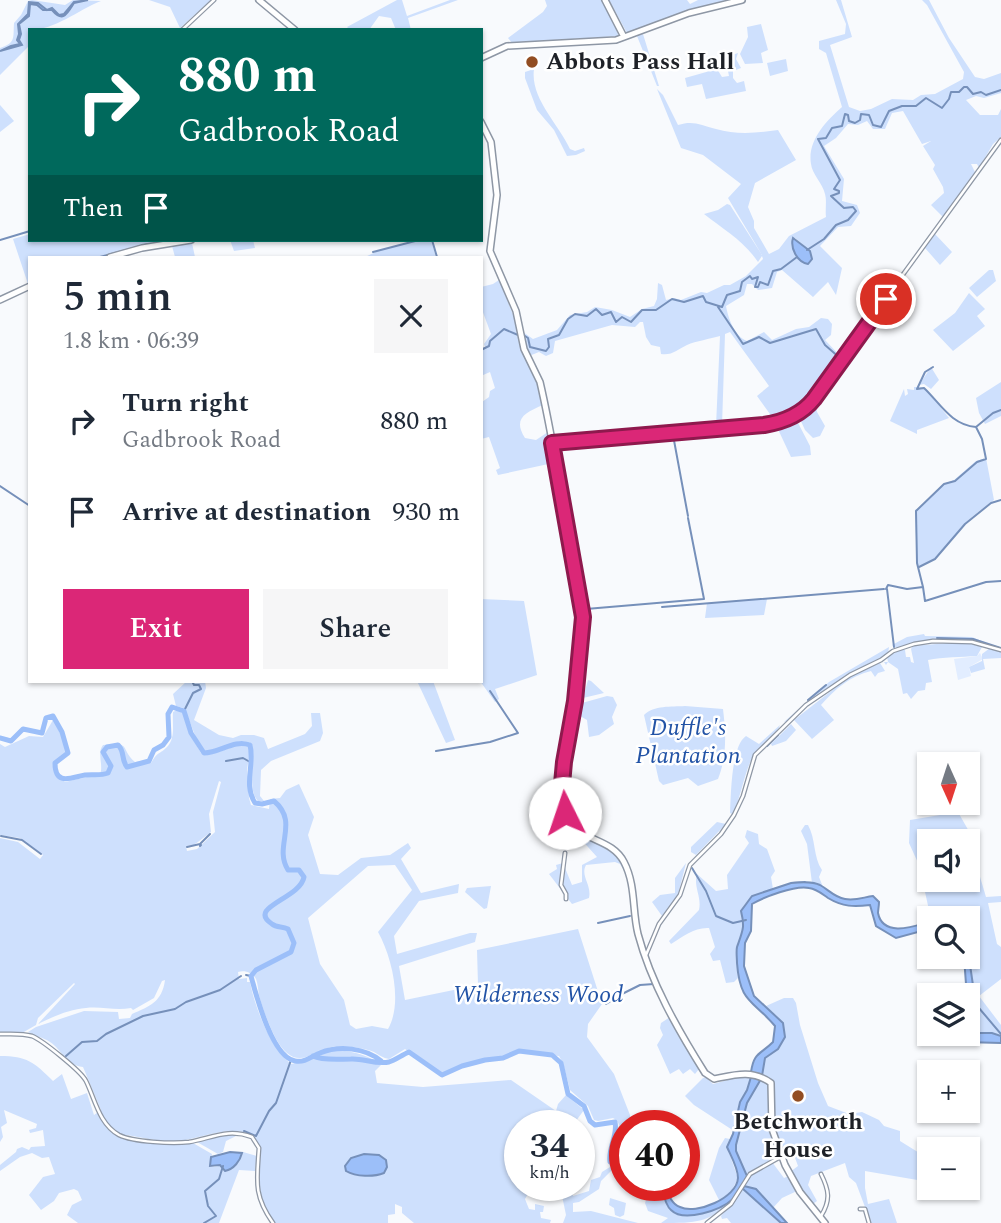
<!DOCTYPE html>
<html lang="en">
<head>
<meta charset="utf-8">
<style>
	:root { --surface:#fff; --page:#f6f6f7; --text:#1f2937; --muted:#747a83; --accent:#db2777 }
	body { margin:0; font-family:Spectral,serif; background:var(--page); color:var(--text); height:100vh; display:flex; flex-direction:column; font-size:26px; white-space:nowrap }
	* { box-sizing:border-box; margin:0 }
	p { font-size:23px; color:var(--muted) }
	.icon { flex:none; width:38px; height:38px; fill:none; stroke:currentColor; stroke-width:2; stroke-linecap:round; stroke-linejoin:round }
	.map { position:relative; flex:1; overflow:hidden }
	.details { position:absolute; left:28px; top:256px; width:455px; height:427px; display:flex; flex-direction:column; background:var(--surface); border-radius:0px; box-shadow:0 2px 5px #0004 }
	.details>* { flex:none }
	.top-card { position:absolute; left:28px; top:28px; width:455px; height:214px; border-radius:0px; box-shadow:0 2px 5px #0004; background:#00695c; color:#fff; overflow:hidden }
	.needle { width:46px; rotate:177deg }
	.buttons { position:absolute; left:917px; top:752px; display:grid; gap:14px }
	.buttons a { display:grid; place-items:center; width:63px; height:63px; border-radius:0px; background:var(--surface); box-shadow:0 2px 5px #0004; font-size:35px }
	.speed { position:absolute; left:504px; top:1110px; display:flex; gap:14px; font-size:35px; font-weight:700; text-align:center }
	.speed>* { display:grid; place-content:center; width:91px; height:91px; border-radius:50%; background:var(--surface); box-shadow:0 2px 5px #0004; line-height:1 }
	.speed small { font-size:18px; font-weight:400 }
	.speed .limit { border:10px solid #d22; background:#fff; color:#111 }
	.pin { position:absolute; display:grid; place-items:center; width:60px; height:60px; color:#fff; margin:-30px; border:4px solid #fff; border-radius:50%; box-shadow:0 2px 7px #0007 }
	.me { position:absolute; width:77px; margin:-38px; rotate:356deg; stroke-linejoin:round; filter:drop-shadow(0 0 5px #0008) }
	.turn { display:flex; align-items:center; gap:24px; height:147px; padding:0 35px; font-size:32px }
	.turn .icon { width:91px; height:91px; stroke-width:2.5 }
	.turn b { display:block; font-size:49px; line-height:60px }
	.then { display:flex; align-items:center; height:66px; padding:0 35px; background:#0003; gap:14px; font-size:26px }
	.round { display:grid; place-items:center; flex:none; width:74px; height:74px; border-radius:0px; background:var(--page) }
	.summary { display:flex; align-items:center; justify-content:space-between; height:119px; padding:0 35px }
	h1 { font-size:42px; font-weight:600; line-height:52px }
	.action { display:flex; gap:14px; margin-top:auto; padding:14px 35px }
	.action a { flex:1; height:80px; border-radius:0px; background:var(--accent); color:#fff; font-size:28px; font-weight:600; line-height:80px; text-align:center }
	.action a+a { background:var(--page); color:var(--text) }
	ul { padding:0; list-style:none }
	li { display:flex; align-items:center; gap:21px; height:91px; padding:0 35px }
	li div { flex:1 }
	li b { display:block; font-size:26px }
	li em { font-style:normal }
	.map>svg:first-child { display:block }
	.built { fill:#e2edff }
	.green { fill:#cee0fd; fill-rule:evenodd }
	.water { fill:#9cbff9; stroke:#7690ba; stroke-width:2 }
	.lines { fill:none; stroke-linecap:round; stroke-linejoin:round }
	.stream { stroke:#7690ba; stroke-width:2 }
	.river { stroke:#9cbff9; stroke-width:5 }
	.street-casing { stroke:#8e97a5; stroke-width:5 }
	.secondary-casing { stroke:#8e97a5; stroke-width:8 }
	.street { stroke:#fff; stroke-width:2.5 }
	.secondary { stroke:#fff; stroke-width:5 }
	.route-casing { stroke:#8e194d; stroke-width:18 }
	.route { stroke:#db2777; stroke-width:12 }
	.poi-dot { fill:#924d22; stroke:#fff; stroke-width:2.5 }
	.labels { text-anchor:middle; dominant-baseline:central; stroke-width:5; stroke-linejoin:round; paint-order:stroke }
	.poi-label { font-size:24px; font-weight:bold; fill:#1e2127; stroke:#fff; text-anchor:start }
	.park-label { font-size:24px; font-style:italic; fill:#2253a6; stroke:#fff }
</style>
</head>
<body>
<div class="map">
<svg width="1001" height="1223" viewBox="0 0 1001 1223">
	<rect width="100%" height="100%" fill="#f8fafd"/>
	<path class="built" d="M980,653L983,659L969,667L971,676L958,680L954,659L977,656Z"/>
	<path class="green" d="M32,0L65,5L73,0L101,1C78,10 55,30 30,30V45L0,75V48C16,43 13,38 14,23L21,15L28,1Z
		M149,0H211L180,28L170,7Z
		M397,0H402L407,16L450,0H458L408,18L411,30H396L391,18L379,16L369,30H350L347,27Z
		M545,0H603L619,36L512,43L508,38L543,12L547,6Z
		M609,0H687L690,4L698,0H737L679,14L627,33Z
		M836,0H841L852,37L830,45L849,107L860,111L871,109L892,99L913,100L921,95L935,94L963,79L964,72L927,5L922,0H929L949,38L975,77L984,79L1001,73V93L984,98L976,96L966,100L980,115H998L1001,109V137L993,144L979,168L977,164H971L975,172L943,217L931,205L944,193L943,187L933,169L935,165L923,146L931,141L922,144L903,111L892,113L885,129H873L867,121L858,125L848,124L836,138L824,146L844,179L842,201L857,205L860,213L851,226L838,227L820,246L842,268L836,295L828,282L813,297L782,270L777,272L772,288L758,290L752,284H747L744,295L726,306C728,318 735,337 747,341L764,332L772,340L796,329L809,327L821,318L828,319L832,324L831,335L825,340L842,358L805,407L775,421L757,396L769,386L730,332L725,334L722,426H716L720,336C710,339 696,341 687,345C678,349 672,356 661,354L660,347L651,345L646,337L643,322H640L635,327L612,325L555,341L553,353L546,356L539,352L529,356L523,343V332L533,339L557,330L570,315L587,312L595,307L612,310L630,317L642,309L654,306L657,299L658,283L662,285L666,300L674,298L681,300L701,292L707,293L724,285H730L746,276L763,259L762,256L758,262C744,241 723,229 704,214L718,210L727,204L730,205L762,255L728,198L741,184L703,155L681,148L657,89L663,95L678,125C693,120 701,125 716,129C736,135 758,133 778,130L796,160L755,183L748,207L754,221V228L769,254L779,249L789,236L826,217C825,210 827,201 825,194C823,184 812,174 811,164C807,141 826,121 842,107L826,53L819,49V41L845,34L846,24ZM795,238L810,251L812,259L808,264L804,263L796,257Z
		M761,24L768,50L761,53L763,63L745,64L740,54L748,37L747,27Z
		M643,34L659,86H657L637,36Z
		M738,53L736,59L741,68L733,71V78L737,83L744,81L746,91L706,99L702,84L687,87L685,78L717,69L722,77L729,76L728,71L719,67L726,65L723,58Z
		M786,59L788,71L770,76L767,63Z
		M534,69C530,98 558,123 570,149L575,151L584,148L585,151L576,155L567,156L554,130L537,110L525,78V72Z
		M0,105L14,121L0,132Z
		M30,234V240H169L132,247L98,257H30L28,284L13,239Z
		M935,234L952,252L940,265L925,248Z
		M230,240H253L255,248L234,251Z
		M420,240H431L436,257H365L380,250Z
		M192,243L195,257H175L172,246Z
		M989,270H993L996,281L977,297L969,288Z
		M499,280L516,322L523,354L537,378L543,405C524,413 513,419 525,438L536,440L548,432L553,463L498,475L496,470L500,468L489,437L481,439L482,402L489,397L490,391L495,388L490,372L481,376L483,367L481,348L485,347L484,344L491,334L481,307V287L493,284Z
		M969,293L985,309L977,316L985,326L953,351L933,330L955,313Z
		M931,367L939,380L931,389L924,384L919,385Z
		M1001,382V416L985,424L979,413L976,398Z
		M914,387H924L927,390L949,418L917,430V434L890,421L904,389L905,396L908,394L907,389L914,390Z
		M815,400L817,412L825,426L820,436L813,438L805,430L799,417Z
		M795,417L810,446L811,455L791,457L776,425Z
		M986,458L994,500C984,507 973,516 963,525C950,539 939,563 917,566L915,510L922,506L943,484L954,480L976,461Z
		M481,599L524,601L537,675L495,689L499,699L495,702L480,681Z
		M767,599L764,615L705,618L707,603Z
		M924,634L925,636L972,637L1001,649C965,638 933,638 897,648L892,645L907,637Z
		M948,643L971,644L982,647L977,656C961,657 943,657 928,660L932,682L926,683L925,690L918,691L911,699L907,693L903,694L898,669L888,662L886,665L884,662H888L887,657L902,649L905,650L906,657H910L911,662L914,663L911,649L913,646Z
		M889,647L888,654L847,675L802,706L788,721L784,722L829,682Z
		M990,648L1001,651V658L983,659L985,669L971,673L969,667L982,661V654Z
		M880,663L885,671L878,673L875,677L871,671C850,676 835,689 821,705L834,720L812,739L794,720L849,677Z
		M588,680L591,681L604,693L583,698Z
		M187,681H205L206,688L194,720L219,735L233,738L241,735H254L264,738L268,749L305,734L312,726L311,713H320L323,733L320,741L271,761L261,770L260,796L264,801H258C247,790 255,760 252,744C236,734 220,756 202,750C194,736 191,721 183,708L176,706L173,694Z
		M417,681H433L455,740L446,743Z
		M607,696L613,697L617,705L612,717L614,724L599,735L589,737L587,720L580,716L582,703Z
		M685,706L723,709C726,734 727,756 718,779L698,786L688,778L663,785L659,781L644,715C654,705 671,707 685,706Z
		M177,710L183,713L190,734L201,753C218,758 232,742 248,746L250,750L247,770L249,798L251,805L269,809L270,799L280,798L286,790L299,784L314,817L308,835L320,874L338,875L361,858L390,855L408,843L411,848L401,859L421,893L459,884L458,893L419,901L394,936L397,954L470,933H477L475,942L399,966L405,1000L478,985L477,950L578,929L602,1004L588,1024L587,1037L614,1074L630,1115V1125H625V1137L616,1147C619,1137 624,1124 613,1118L598,1121L594,1120L588,1106L570,1090L563,1063L559,1056L519,1051L503,1058L485,1060L462,1066L442,1075L405,1049L389,1059C383,1058 379,1055 374,1052C364,1048 343,1045 332,1047C316,1050 302,1066 287,1053C275,1044 263,1010 259,995C258,990 258,984 256,979C252,972 244,970 238,972L239,979L247,978V982H250C255,1008 270,1047 291,1064C302,1063 307,1060 317,1055C336,1046 366,1052 381,1065L375,1071L377,1083L423,1087L511,1080L556,1111L558,1104L566,1095L584,1110L573,1125H520V1185H533L525,1199L529,1209L535,1210V1204L544,1206L543,1212H540L541,1218L551,1220L550,1223H414L402,1213V1207L395,1204V1214L388,1215V1223H273C264,1207 256,1188 257,1169C258,1161 259,1153 259,1146C245,1116 201,1140 177,1141C160,1142 143,1138 127,1135L125,1139L157,1143H193L212,1154L210,1166L214,1167L238,1161L243,1152L257,1156L255,1171L239,1170L219,1223H78L67,1215L72,1205L82,1200L78,1191L74,1189L59,1193L54,1201L41,1210L29,1195L43,1177L55,1174L49,1157L42,1158L32,1153L20,1157L0,1171V1165L16,1152L17,1149L22,1147L29,1150L31,1147L45,1146L43,1130L30,1133L29,1130L36,1128L37,1124L4,1110L7,1123L1,1127L3,1137L0,1142V1056C27,1056 34,1062 53,1081L62,1074L71,1099L87,1093L94,1115L101,1110L83,1067C66,1065 62,1050 50,1042C43,1037 34,1036 28,1032L36,1027L84,1011L118,1012L119,1019L130,1018L132,1014C150,1006 162,1002 165,980L162,981L154,998L133,1010L131,1008C115,1011 101,1006 86,1008C70,1009 52,1017 38,1024L75,984L74,983L38,1018L36,1025L22,1033L0,1032V838L18,842L40,859L43,855L20,838L0,835V744L5,747L29,736L43,737L53,720C59,730 65,741 65,753L53,765L54,772L65,782L87,777H99C105,766 96,754 103,745C133,742 119,748 135,762L147,760L151,763C158,751 159,755 167,747C176,738 172,724 173,712ZM219,781L221,782L213,812L215,832L197,849L187,851L186,846L194,845L211,832L209,814ZM395,865L412,890L378,932C392,957 403,1003 388,1029L372,1026L356,1029L350,1025L344,1000L320,964L308,918L368,866Z
		M791,724L796,730L786,741L772,746L771,744Z
		M780,725C776,738 758,744 752,758C744,775 741,795 734,812L732,814L730,813C731,795 731,746 746,736L759,744Z
		M958,812L979,849L975,860L986,897L1001,896V902L988,903L997,944L1001,947V979L979,996L1001,1025V1036L990,1033L968,1034V1011L974,1005L975,999L968,951V919H931L919,865L909,843L910,820ZM929,842H968V880H929Z
		M717,822L726,824L696,855L691,852V847Z
		M805,825H808C816,839 813,857 822,870L819,877L823,887L812,883L807,844L801,831Z
		M747,830L758,834L759,844L767,849L775,871L771,877L773,889C759,896 748,895 741,911L745,923L737,948L738,978L734,982L726,983L720,960L713,961L710,954L715,947L709,928C695,927 682,937 671,944L669,941L699,910C702,897 693,886 697,874L716,891L728,889L727,875L749,843L745,837Z
		M579,837L585,838L618,855L628,877L620,864L615,862L586,865C580,876 592,885 589,898L572,904L549,874L557,869L556,865L563,863L572,885L582,882V865L597,857Z
		M686,863L678,895L662,916L652,902L660,895L675,893V878Z
		M491,886L487,908L484,909L465,892L467,888Z
		M784,998H793L796,1003L800,1025L818,1083L828,1106L849,1114L862,1112L879,1120L884,1126L900,1131V1141L929,1159V1182L865,1171V1188L868,1204L889,1199L897,1223H871L856,1183L849,1177L845,1163L811,1176L808,1185L817,1201L813,1204L799,1188L790,1172L798,1166L794,1155H784L786,1148L781,1149L773,1123L774,1083L773,1080L762,1076L765,1058L778,1049L785,1037L773,1013L766,1006Z
		M670,1017L699,1069L695,1074L690,1069L683,1074L679,1069L670,1074L657,1045L663,1035L660,1028L661,1023Z
		M742,1076L751,1077L747,1091L740,1102L734,1131L694,1105L685,1096L703,1078L706,1077L713,1084Z
		M761,1079L770,1086L769,1125L773,1139L763,1141L769,1161L747,1176L736,1151V1145L747,1103Z
		M229,1134L238,1135L226,1141L223,1152L218,1154L197,1142Z
		M725,1138L730,1139L727,1147L738,1178L731,1192L719,1200L709,1180L719,1148Z
		M609,1162L616,1169L625,1170V1174L612,1170L601,1181L599,1189L579,1202L573,1203V1212L591,1211L638,1223H563L566,1215L561,1191L563,1188L571,1190L573,1196L589,1191L591,1180L600,1177L602,1172L610,1167Z
		M772,1162L784,1178L789,1176L797,1191L782,1198L772,1209L756,1189L744,1186L750,1176Z
		M657,1185H661C662,1192 665,1207 672,1211C688,1223 719,1209 733,1200C707,1223 698,1223 661,1223L668,1218L648,1211L645,1203L648,1195L656,1192Z
		M743,1189L781,1223H731L727,1218L722,1219L721,1216Z
		M610,1198L626,1203L624,1215L620,1217L615,1215L614,1208L609,1205Z"/>
	<path class="water" d="M88,0L74,3C67,14 63,23 52,10H43L37,5L30,4L29,16L19,24L21,34L19,40L22,45L0,51L11,46L20,44L17,40L19,34L18,24L28,14L29,2L38,3L47,10L52,8L59,15L64,14L74,2Z
		M793,238L810,251L812,259L808,264C797,262 790,248 793,238Z
		M791,883C801,882 812,881 820,885C829,890 834,897 845,899C856,901 864,897 873,896L879,902C879,906 878,910 878,913C883,938 915,926 929,922V929L896,938L876,926L870,905C854,907 843,907 828,898C822,894 817,889 809,888C795,885 764,897 752,904L751,931L745,943L744,966L754,996L783,1023L785,1037L778,1049L765,1058L762,1076L751,1072C754,1052 760,1055 773,1042L775,1026C752,999 740,1003 737,963C737,958 736,952 737,947C743,930 745,927 741,911L752,896Z
		M968,951L975,999L974,1005L968,1011L964,957H968Z
		M972,1033H992L1001,1036V1043L964,1042L953,1034Z
		M751,1077L761,1079L747,1103L736,1145V1151L747,1176C743,1184 740,1193 733,1199C721,1210 684,1223 671,1210C665,1205 663,1193 661,1185H665C668,1193 671,1204 680,1207C696,1215 737,1198 738,1178C738,1168 731,1156 727,1147L733,1134L740,1102L747,1090Z
		M230,1152L242,1153C240,1161 234,1169 225,1171L220,1165L210,1166L211,1157Z
		M364,1154L379,1155L386,1160L387,1167L384,1173C374,1177 356,1177 346,1171L345,1166L351,1158Z
		M744,1186L756,1189L787,1223H781L743,1189Z"/>
	<g class="lines">
		<path class="stream" d="M0,240L30,231
			M432,240L437,257
			M807,250L824,239L836,225L848,220L856,211L853,207L844,208L831,196L839,193V191L834,189L840,180L818,139L826,138L832,128L842,126L845,114L848,115L849,121L855,123L860,120L861,114L869,115L873,125L881,127L889,111L902,106H916L926,98L942,108L949,99L951,92H959L964,87H967L973,94L981,92L986,95L1001,90
			M373,252L419,240
			M100,257L148,244
			M718,307L743,344L759,337L770,343L816,329L825,345L841,359
			M525,336L528,338L530,347L546,351L549,347L548,339L559,335L568,319L575,314L587,316L596,309L602,315L611,312L616,322L622,317L631,322L642,310H656L672,299L684,302L703,296L706,302L722,307L727,295L740,291L742,282L750,276L752,279L758,277L755,287H758L760,282L768,285L773,271L781,269L797,257
			M481,350L489,346L490,341L504,329L518,335
			M843,361L857,340
			M933,367L925,372L917,389L924,388C940,403 951,425 976,427L993,413L1001,410
			M673,435L688,516
			M0,486L30,506
			M570,549L580,605
			M919,567L935,559L965,524L991,503L1001,500
			M923,587L917,563L916,511L944,484L955,481L977,462L986,459L982,439L976,427
			M886,589L888,585L907,589L923,587L925,601L986,582L1001,581
			M887,589L894,647
			M662,607L884,589
			M586,609L704,599L688,518
			M937,638L973,639L1001,648
			M808,700L826,685
			M184,711L193,693L201,689L199,685H194L192,681
			M767,746L778,735
			M436,751L490,742L518,733L490,691
			M226,761L243,758L250,762
			M1,836L22,840L41,854
			M200,846L201,845
			M187,847L200,844L210,834
			M692,868L706,891L716,916L733,923L746,920
			M598,923L630,916
			M246,975L251,976
			M620,995L640,985L654,984
			M973,1001L1001,1034
			M606,1004L618,997
			M66,1056L82,1042L97,1041L106,1034L143,1016L175,1009L186,1002L220,990L241,976
			M244,1131L256,1136L269,1111L276,1103L291,1060
			M204,1223L216,1216L208,1206L205,1191L219,1179L223,1166"/>
		<path class="river" d="M0,738L11,741L23,729L42,733L46,718L53,716L62,732L68,753L55,763C55,787 72,777 85,775C93,774 100,776 108,773L111,766L103,752L107,747L118,745C125,751 121,760 127,767L149,761L154,750L163,745L169,737L168,714L172,707L184,711L191,733L204,753C220,753 234,739 250,745C255,764 243,784 255,803L262,804L274,801C300,823 273,846 288,870H299L304,877C300,899 246,907 272,924C277,928 282,926 288,929L294,943L291,952L256,970L251,976C256,995 272,1057 295,1061C305,1063 312,1056 320,1053C339,1045 366,1048 381,1061
			M313,1056C323,1061 340,1059 351,1059C363,1058 376,1065 389,1062C395,1060 402,1055 409,1052L442,1075L462,1066L485,1060L503,1058L519,1051L552,1055L561,1063L568,1094L584,1106L590,1121L595,1125L615,1122C618,1136 608,1147 610,1162L625,1167"/>
		<g class="street-casing">
			<path id="street" d="M182,30L214,0
				M554,443L764,425L781,421L805,409L1001,140
				M565,853L561,885L566,894V899
				M646,955L659,924L680,895L690,865L721,834L734,815L743,796L755,755L806,705L850,675L881,660L893,651L914,644L933,641L972,642L1001,650
				M0,1034C11,1034 22,1033 32,1036C42,1040 81,1071 86,1081C95,1099 99,1124 119,1135C133,1142 173,1144 189,1142C212,1138 228,1128 252,1137L259,1148C257,1180 253,1195 273,1223
				M821,1174C829,1190 831,1200 821,1216
				M860,1209H865L869,1223
				M707,1223L731,1204L750,1174L782,1156"/>
		</g>
		<g class="secondary-casing">
			<path id="secondary" d="M259,0L295,30
				M605,0L624,37
				M481,58L507,46L616,40L689,13L742,0
				M481,122L491,142L497,195L490,251L516,311L524,349L540,382C551,429 558,476 567,523C573,553 583,587 583,617C583,651 578,685 572,718C567,745 558,774 563,802C569,845 609,833 624,862C636,885 632,910 638,934C651,983 678,1030 705,1073L714,1079C734,1075 752,1069 771,1083L772,1129L785,1165L800,1192L825,1223
				M110,257L142,248L191,240
				M0,300L30,286"/>
		</g>
		<use href="#street" class="street"/>
		<use href="#secondary" class="secondary"/>
	</g>
	<g class="lines">
		<g class="route-casing">
			<path id="route" d="M565,813L562,784L564,762L575,701L583,617L552,443L764,425C783,422 802,414 814,399L886,299"/>
		</g>
		<use href="#route" class="route"/>
	</g>
	<g class="poi-dot">
		<circle cx="532" cy="62" r="7"/>
		<circle cx="798" cy="1096" r="7"/>
	</g>
	<g class="labels">
		<g class="poi-label">
			<text x="546" y="62">Abbots Pass Hall</text>
			<text x="798" y="1122" text-anchor="middle">Betchworth<tspan x="798" dy="28">House</tspan></text>
		</g>
		<g class="park-label">
			<text x="688" y="728">Duffle's<tspan x="688" dy="28">Plantation</tspan></text>
			<text x="538" y="995">Wilderness Wood</text>
		</g>
	</g>
</svg>
<div class="buttons">
<a><svg class="needle" viewBox="-14 -14 28 28"><path d="M0-13l5 13h-10z" fill="#e53935"/><path d="M0 13l5-13h-10z" fill="#747a83"/></svg></a>
<a><svg class="icon" aria-label="sound" viewBox="0 0 24 24"><path d="M4 9h4l5-4v14l-5-4H4zM17 9q2 3 0 6"/></svg></a>
<a><svg class="icon" aria-label="search" viewBox="0 0 24 24"><circle cx="10" cy="10" r="6"/><path d="M15 15l6 6"/></svg></a>
<a><svg class="icon" aria-label="layers" viewBox="0 0 24 24"><path d="M12 4l9 5-9 5-9-5zM3 14l9 5 9-5"/></svg></a>
<a>+</a>
<a>−</a>
</div>
<div class="speed"><div>34<small>km/h</small></div><div class="limit">40</div></div>
<div class="pin" style="left:886px;top:299px;background:#d93025"><svg class="icon" aria-label="arrive" viewBox="0 0 24 24"><path d="M6 21V4h12l-3 4 3 4H6"/></svg></div>
<svg class="me" style="left:565px;top:813px" viewBox="-20 -20 40 40"><circle r="19" fill="#fff"/><path d="M0-13L10 11 0 6-10 11z" fill="#db2777"/></svg>
<div class="top-card">
<div class="turn"><svg class="icon" aria-label="right" viewBox="0 0 24 24"><path d="M7 20v-9h11M14 6l5 5-5 5"/></svg><div><b>880 m</b>Gadbrook Road</div></div>
<div class="then">Then<svg class="icon" aria-label="arrive" viewBox="0 0 24 24"><path d="M6 21V4h12l-3 4 3 4H6"/></svg></div>
</div>
<section class="details">
<div class="summary"><div><h1>5 min</h1><p>1.8 km · 06:39</p></div><a class="round"><svg class="icon" aria-label="close" viewBox="0 0 24 24"><path d="M6 6l12 12M18 6L6 18"/></svg></a></div>
<ul>
<li><svg class="icon" aria-label="right" viewBox="0 0 24 24"><path d="M7 20v-9h11M14 6l5 5-5 5"/></svg><div><b>Turn right</b><p>Gadbrook Road</p></div><em>880 m</em></li>
<li><svg class="icon" aria-label="arrive" viewBox="0 0 24 24"><path d="M6 21V4h12l-3 4 3 4H6"/></svg><div><b>Arrive at destination</b></div><em>930 m</em></li>
</ul>
<div class="action"><a>Exit</a><a>Share</a></div>
</section>
</div>
</body>
</html>
